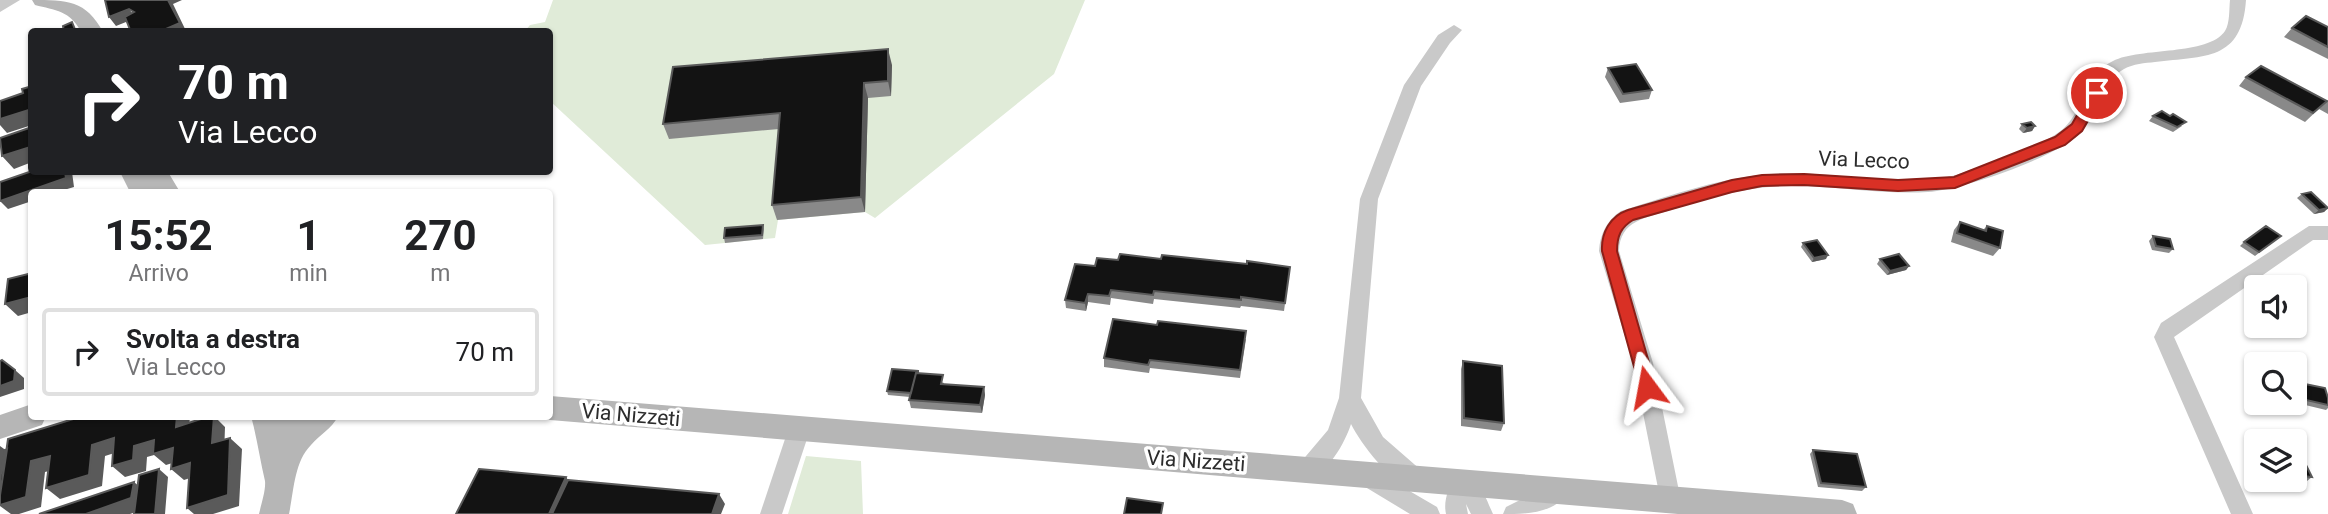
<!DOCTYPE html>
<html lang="it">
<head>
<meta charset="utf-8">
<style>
	:root { --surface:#fff; --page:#f6f6f6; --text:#202124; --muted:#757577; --line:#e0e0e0 }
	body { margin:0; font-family:Roboto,sans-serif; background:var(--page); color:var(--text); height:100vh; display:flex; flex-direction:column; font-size:26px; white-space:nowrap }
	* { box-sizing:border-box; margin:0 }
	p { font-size:23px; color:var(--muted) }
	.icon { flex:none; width:38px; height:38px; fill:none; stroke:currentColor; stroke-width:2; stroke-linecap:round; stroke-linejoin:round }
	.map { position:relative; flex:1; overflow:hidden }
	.details { position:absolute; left:28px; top:189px; width:525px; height:231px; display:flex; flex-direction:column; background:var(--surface); border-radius:7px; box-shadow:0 2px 5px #0004 }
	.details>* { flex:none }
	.hud { position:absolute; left:28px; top:28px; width:525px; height:147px; border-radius:7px; box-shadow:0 2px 5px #0004; background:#202124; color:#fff; overflow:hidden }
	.tools { position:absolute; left:2244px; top:275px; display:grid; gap:14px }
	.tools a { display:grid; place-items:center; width:63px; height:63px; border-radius:7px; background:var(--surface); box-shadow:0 2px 5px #0004; font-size:35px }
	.pin { position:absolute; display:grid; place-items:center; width:60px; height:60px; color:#fff; margin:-30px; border:4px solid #fff; border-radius:50%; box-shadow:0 2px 7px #0007 }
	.me { position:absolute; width:77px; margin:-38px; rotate:347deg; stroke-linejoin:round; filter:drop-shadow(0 0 5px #0008) }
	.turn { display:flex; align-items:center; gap:24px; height:147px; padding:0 35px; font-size:32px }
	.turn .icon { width:91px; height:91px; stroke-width:2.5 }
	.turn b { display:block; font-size:49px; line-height:60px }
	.eta { display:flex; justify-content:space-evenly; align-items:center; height:119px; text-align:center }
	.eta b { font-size:42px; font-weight:700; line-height:49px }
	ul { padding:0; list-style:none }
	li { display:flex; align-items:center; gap:21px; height:88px; margin:0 14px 10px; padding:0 21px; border:4px solid var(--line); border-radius:7px }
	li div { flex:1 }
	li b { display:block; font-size:26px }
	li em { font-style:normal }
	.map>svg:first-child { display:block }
	.green { fill:#e0ebd8 }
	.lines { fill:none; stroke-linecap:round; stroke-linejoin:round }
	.street { fill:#c9c9c9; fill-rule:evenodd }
	.secondary { fill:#b6b6b6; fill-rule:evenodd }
	.wall { fill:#898989 }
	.shaded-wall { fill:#5a5a5a }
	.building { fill:#131313; stroke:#5a5a5a; stroke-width:2 }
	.route { fill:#d93025; stroke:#8d1f18; stroke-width:2 }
	.labels { text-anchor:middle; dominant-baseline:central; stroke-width:7; stroke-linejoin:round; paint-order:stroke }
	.street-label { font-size:21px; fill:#2c2c2c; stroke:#fff }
</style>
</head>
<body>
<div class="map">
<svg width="2328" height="514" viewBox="0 0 2328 514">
	<rect width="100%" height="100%" fill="#fff"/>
	<path class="green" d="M553,0H1085L1054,74L875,218L865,212L778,220L775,238L705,245L550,101V32H524L530,25L545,22Z
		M806,456L861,461L863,514H788Z"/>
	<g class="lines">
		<path class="street" d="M0,0H20L0,12Z
			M2230,0H2246C2242,61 2205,56 2155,62C2145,63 2133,64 2124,69C2102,81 2097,111 2083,130C2063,156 1961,190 1928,192C1880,195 1832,185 1785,186C1745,187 1708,198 1671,210C1646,218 1620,220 1619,251L1653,363L1681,501L1678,508L1670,511L1662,508L1633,363L1599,251C1600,234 1607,220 1621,211C1675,194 1730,174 1787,173C1838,172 1914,190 1962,173C1988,163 2045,146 2064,128C2084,109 2087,73 2113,61C2141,47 2208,56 2225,31C2230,23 2229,9 2230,0Z
			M1454,25L1462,30L1450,43L1421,86L1378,199L1361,398L1383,437L1422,471L1425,478L1422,485C1397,494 1361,444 1351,424C1345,443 1323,485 1298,476L1295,469L1328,430L1339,398L1360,199L1404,85L1438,35Z
			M2309,226H2328V240H2313L2174,337L2253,514H2231L2154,337L2161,323Z
			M799,421L807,424L810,430L782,514H760L788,430L791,424Z
			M1370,468L1437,507L1440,514H1410L1362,485L1359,478L1362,471Z
			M1463,472C1480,478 1486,499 1493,514H1471L1466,504L1468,514H1446C1443,500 1449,488 1455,475Z
			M1556,482L1564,485L1567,492C1556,514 1524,514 1503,514L1506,507Z"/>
		<path class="secondary" d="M32,0C67,0 86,0 103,32H81C71,11 55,10 35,5Z
			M120,172H168L180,192H130Z
			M550,396L1842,500L1853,504L1857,514H1678L550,420L540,416H550Z
			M32,404V416H46L42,425L0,439V415Z
			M251,416H338C332,429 320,434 311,445C294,462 294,491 289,514H259C261,505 266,490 265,481C260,460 257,438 251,416Z"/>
	</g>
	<path class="wall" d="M2328,27V59L2284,37L2292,28Z
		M892,65L891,96L868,98L865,212L777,220L772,205L779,129L669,139L663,124Z
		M1608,68L1652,90L1649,99L1620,103L1605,77Z
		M2246,77L2327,101L2305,122L2239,86Z
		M2328,100V114L2319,109Z
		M2153,116H2170L2182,126L2173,132L2149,121Z
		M2022,124L2035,126L2032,131L2023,133L2019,129Z
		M2302,194L2328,208L2324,212L2314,214L2297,198Z
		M1960,222L1983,230L1987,226L2000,248L1993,256L1951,242L1954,230Z
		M763,225L764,229L763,239L725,243L724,238Z
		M2153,236L2173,249L2169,253L2152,250L2149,241Z
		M2281,236L2255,256L2240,246L2244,242Z
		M1803,243L1826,259L1812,262L1801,247Z
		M1161,259L1290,267L1284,311L1241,306L1240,308L1154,299L1153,304L1111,298L1110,305L1088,302L1086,311L1066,308L1065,300L1095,266L1118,260Z
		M1880,259L1909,266L1906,270L1887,275L1877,264Z
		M1246,339L1240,378L1150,368L1149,373L1104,367V358Z
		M1463,361L1504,423L1501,431L1461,426V369Z
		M918,371L919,373L944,383V385L984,387L985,395L982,413L911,408L909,400L910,397L888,395L887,391Z
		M2300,383L2328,398V408L2326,410L2301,404L2295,387Z
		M2294,449L2312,477L2307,481L2294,479Z
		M1813,450L1866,487L1862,491L1818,487L1810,454Z"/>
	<path class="shaded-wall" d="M168,0H182L173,4L186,31L159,32Z
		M129,9L136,18L116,26L109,17Z
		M888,49L892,65L891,96L888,81Z
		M864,83L868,98L865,212L861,197Z
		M32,109V125L7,133L0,125V119Z
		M2035,126L2032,131L2023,133L2027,128Z
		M30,147L32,148V162L14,169L2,156Z
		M65,172H72L74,187L57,192H32V201L8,209L0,201Z
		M2328,208L2324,212L2314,214L2319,210Z
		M1828,255L1826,259L1812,262L1814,258Z
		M1909,266L1906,270L1887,275L1890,271Z
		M1088,294V302L1086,311L1085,303Z
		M32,297V312L18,316L5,304Z
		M15,370L24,378V389L0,397V386Z
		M984,387L985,395L982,413L980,405Z
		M177,416H190L188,438L176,427Z
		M214,416L225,427L224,455L212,443Z
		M114,438L127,449L105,456L102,486L60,499L46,488L92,445Z
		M230,438L242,449L239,506L213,514H194L187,508Z
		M154,440L173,448L185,459L166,465L154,455L147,457L146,471L125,477L112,466L134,446Z
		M0,446L11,454L31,461L50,456L64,467L45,472L41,507L19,514H11L0,506Z
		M190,463L202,474L184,480L171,469Z
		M159,469L168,477L165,514H155Z
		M566,477L575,490L565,514H549Z
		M134,482L147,493L145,509L130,514H86Z
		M719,494L725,504L721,514H712Z"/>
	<path class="building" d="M105,0H168L180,23L159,32H131L125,17L134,12L129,9L109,17Z
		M2306,16L2328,27V47L2292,28Z
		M72,22L76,32H64L63,26Z
		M888,49V81L864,83L861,197L772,205L780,113L663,124L673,67Z
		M1636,64L1652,90L1623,94L1608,68Z
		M2261,66L2327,101L2313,113L2246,77Z
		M32,86V109L0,119V101L23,93L22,89Z
		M2162,111L2170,116L2173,114L2186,122L2177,127L2153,116Z
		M2031,122L2035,126L2027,128L2022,124Z
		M32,127V150H30V147L2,156L0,138Z
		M32,171L65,172L66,178L0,201V182Z
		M2311,192L2328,208L2319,210L2302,194Z
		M1960,222L1986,231L1987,226L2003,231L2000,248L1957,233Z
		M763,225L762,235L724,238L725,228Z
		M2266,226L2281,236L2259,252L2244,242Z
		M2153,236L2170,239L2173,249L2156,246Z
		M1817,240L1828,255L1814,258L1803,243Z
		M1120,254L1161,259L1162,255L1247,264V261L1290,267L1285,303L1241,297V300L1154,291L1153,295L1111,290L1109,296L1088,294L1085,303L1065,300L1075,264L1095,266L1097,258L1118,260Z
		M1899,254L1909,266L1890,271L1880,259Z
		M32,273V317L29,318L31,297L5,304L8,279Z
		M1113,319L1157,325L1158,321L1246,331L1240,370L1150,360L1148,365L1104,358Z
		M2,360L15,370L14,381L0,386V361Z
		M1463,361L1502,366L1504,423L1464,418Z
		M892,369L918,371V373H916L911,393L887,391Z
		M916,373L943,375L941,384L984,387L980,405L909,400Z
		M2300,383L2325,388L2328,398V405L2306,400Z
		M83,416H177L176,427L210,416H214L212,443L230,438L228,495L187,508L190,463L171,469L173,448L153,454L154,440L134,446L133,460L112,466L114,438L92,445L89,475L46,488L50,456L31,461L26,497L0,505V495L8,439Z
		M7,449L0,495V479L5,450Z
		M2294,449H2298L2312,477L2294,475Z
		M1813,450L1857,454L1866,487L1821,483Z
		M159,469L155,514H134L139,475Z
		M479,469L566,477L549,514H456Z
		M568,480L719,494L712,514H552Z
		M134,482L131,498L86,514H39Z
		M1127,498L1163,503L1161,514H1124Z"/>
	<path class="route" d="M2097,88L2104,93L2082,131L2065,145L1955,188L1898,191L1804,185L1762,186L1732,192L1633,220C1621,227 1617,236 1617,251L1656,387L1653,392H1641L1602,251C1601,233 1610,216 1628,210L1732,180L1762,175L1804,174L1898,180L1954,177L2055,137L2072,124L2092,89Z"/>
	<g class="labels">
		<g class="street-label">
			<text transform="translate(1864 160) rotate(2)">Via Lecco</text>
			<text transform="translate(631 415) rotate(5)">Via Nizzeti</text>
			<text transform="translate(1196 461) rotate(4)">Via Nizzeti</text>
		</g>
	</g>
</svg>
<div class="tools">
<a><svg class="icon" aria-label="sound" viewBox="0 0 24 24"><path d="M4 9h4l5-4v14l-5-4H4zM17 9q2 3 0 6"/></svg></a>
<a><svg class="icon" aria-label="search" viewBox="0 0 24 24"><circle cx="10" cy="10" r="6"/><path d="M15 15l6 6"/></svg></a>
<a><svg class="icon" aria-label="layers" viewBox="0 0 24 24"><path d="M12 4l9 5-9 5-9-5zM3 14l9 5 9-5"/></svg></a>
</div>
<div class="pin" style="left:2097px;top:93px;background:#d93025"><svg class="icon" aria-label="arrive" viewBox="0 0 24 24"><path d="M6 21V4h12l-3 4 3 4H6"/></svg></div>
<svg class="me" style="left:1647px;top:387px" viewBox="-20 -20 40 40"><path d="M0-17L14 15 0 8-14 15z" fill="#d93025" stroke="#fff" stroke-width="4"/></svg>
<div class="hud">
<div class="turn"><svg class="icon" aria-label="right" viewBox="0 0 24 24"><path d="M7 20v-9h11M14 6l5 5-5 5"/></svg><div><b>70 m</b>Via Lecco</div></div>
</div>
<section class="details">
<div class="eta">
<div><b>15:52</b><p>Arrivo</p></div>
<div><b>1</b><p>min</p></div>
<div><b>270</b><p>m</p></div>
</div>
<ul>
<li><svg class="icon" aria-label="right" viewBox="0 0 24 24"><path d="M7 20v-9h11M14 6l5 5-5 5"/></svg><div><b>Svolta a destra</b><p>Via Lecco</p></div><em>70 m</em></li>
</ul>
</section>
</div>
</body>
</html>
